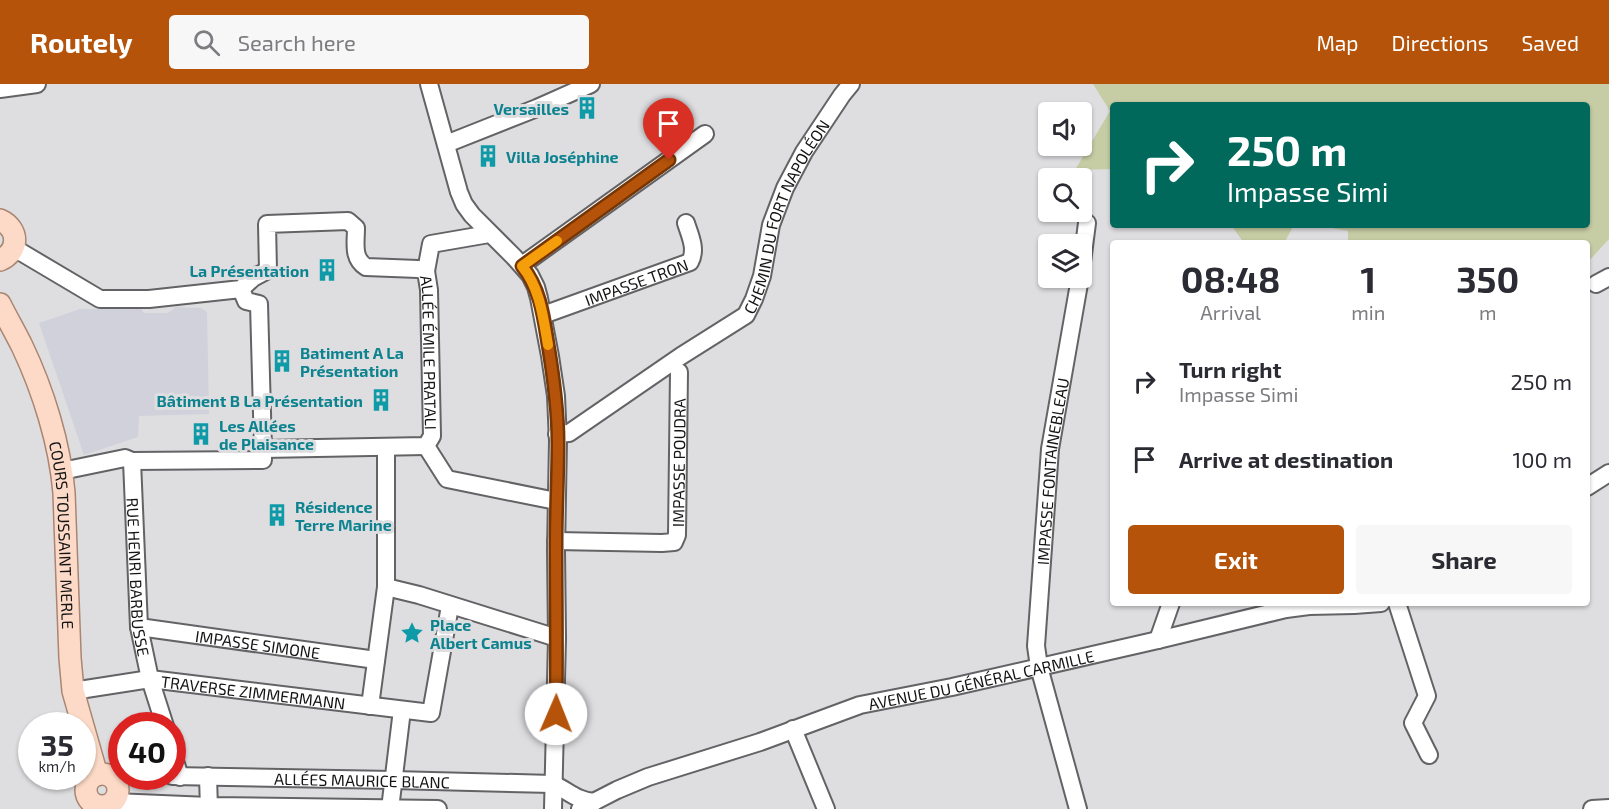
<!DOCTYPE html>
<html lang="en">
<head>
<meta charset="utf-8">
<style>
	:root { --surface:#fff; --page:#f7f7f7; --text:#2b2b33; --muted:#7c7c81; --accent:#b45309 }
	body { margin:0; font-family:"Exo 2",sans-serif; background:var(--page); color:var(--text); height:100vh; display:flex; flex-direction:column; font-size:22px; white-space:nowrap }
	* { box-sizing:border-box; margin:0 }
	p { font-size:20px; color:var(--muted) }
	.icon { flex:none; width:33px; height:33px; fill:none; stroke:currentColor; stroke-width:2; stroke-linecap:round; stroke-linejoin:round }
	.map { position:relative; flex:1; overflow:hidden }
	.sheet { position:absolute; left:1110px; top:156px; width:480px; height:366px; display:flex; flex-direction:column; background:var(--surface); border-radius:6px; box-shadow:0 2px 4px #0004 }
	.sheet>* { flex:none }
	.top-card { position:absolute; left:1110px; top:18px; width:480px; height:126px; border-radius:6px; box-shadow:0 2px 4px #0004; background:#00695c; color:#fff; overflow:hidden }
	.buttons { position:absolute; left:1038px; top:18px; display:grid; gap:12px }
	.buttons a { display:grid; place-items:center; width:54px; height:54px; border-radius:6px; background:var(--surface); box-shadow:0 2px 4px #0004; font-size:30px }
	.speed { position:absolute; left:18px; top:628px; display:flex; gap:12px; font-size:30px; font-weight:700; text-align:center }
	.speed>* { display:grid; place-content:center; width:78px; height:78px; border-radius:50%; background:var(--surface); box-shadow:0 2px 4px #0004; line-height:1 }
	.speed small { font-size:15px; font-weight:400 }
	.speed .limit { border:9px solid #d22; background:#fff; color:#111 }
	.pin { position:absolute; display:grid; place-items:center; width:51px; height:51px; color:#fff; margin:-62px -26px; border-radius:50% 50% 50% 0; rotate:-45deg; box-shadow:0 0 6px #0007 }
	.pin .icon { rotate:45deg }
	.me { position:absolute; width:66px; margin:-33px; rotate:1deg; stroke-linejoin:round; filter:drop-shadow(0 0 4px #0008) }
	.turn { display:flex; align-items:center; gap:21px; height:126px; padding:0 18px; font-size:27px }
	.turn .icon { width:78px; height:78px; stroke-width:2.5 }
	.turn b { display:block; font-size:42px; line-height:51px }
	.eta { display:flex; justify-content:space-evenly; align-items:center; height:102px; text-align:center }
	.eta b { font-size:36px; font-weight:700; line-height:42px }
	.cta { display:flex; gap:12px; margin-top:auto; padding:12px 18px }
	.cta a { flex:1; height:69px; border-radius:6px; background:var(--accent); color:#fff; font-size:24px; font-weight:700; line-height:69px; text-align:center }
	.cta a+a { background:var(--page); color:var(--text) }
	ul { padding:0; list-style:none }
	li { display:flex; align-items:center; gap:18px; height:78px; padding:0 18px }
	li div { flex:1 }
	li b { display:block; font-size:22px }
	li em { font-style:normal }
	header { display:flex; align-items:center; gap:36px; box-sizing:border-box; height:84px; padding:0 30px; background:var(--accent); color:#fff }
	header strong { font-size:28px }
	nav { display:flex; gap:33px; margin-inline-start:auto; font-size:21px }
	.search { width:420px; height:54px; background:var(--page); display:flex; align-items:center; gap:15px; box-sizing:border-box; padding:0 21px; border-radius:6px; color:var(--muted); font-size:22px }
	.map>svg:first-child { display:block }
	.built { fill:#d1d1db }
	.green { fill:#c6cca4 }
	.lines { fill:none; stroke-linecap:round; stroke-linejoin:round }
	.minor-casing { stroke:#636366; stroke-width:20 }
	.major-casing { stroke:#aa8571; stroke-width:24 }
	.minor { stroke:#fff; stroke-width:16 }
	.major { stroke:#fcdac7; stroke-width:21 }
	.route-casing { stroke:#753606; stroke-width:15 }
	.route { stroke:#b45309; stroke-width:10 }
	.slow { stroke:#f59e0b; stroke-width:10 }
	.labels { text-anchor:middle; dominant-baseline:central; stroke-width:6; stroke-linejoin:round; paint-order:stroke }
	.culture-label { font-size:16px; font-weight:bold; fill:#0d838f; stroke:#dedee1; text-anchor:start }
	.street-label { font-size:16px; fill:#141415; stroke:#dedee1 }
</style>
</head>
<body>
<header>
<strong>Routely</strong>
<div class="search"><svg class="icon" aria-label="search" viewBox="0 0 24 24"><circle cx="10" cy="10" r="6"/><path d="M15 15l6 6"/></svg>Search here</div>
<nav><a>Map</a><a>Directions</a><a>Saved</a></nav>
</header>
<div class="map">
<svg width="1609" height="725" viewBox="0 0 1609 725">
	<rect width="100%" height="100%" fill="#dedee1"/>
	<path class="built" d="M176,223L201,224L207,228L209,330L139,332L138,353L84,371L39,239L80,225H141L144,229H168Z"/>
	<path class="green" d="M1093,0H1609V155L1587,179V159H1348V147L1315,141H1587V21H1113V85L1075,86L1110,27Z
		M1231,141H1294L1284,159H1244Z"/>
	<g class="lines">
		<g class="minor-casing">
			<g id="minor">
				<path d="M429,0L459,108L464,120L472,131L514,173L530,191L536,203L539,214L550,272L556,312L558,357L556,466L557,554L553,725"/>
				<path d="M0,5L37,0"/>
				<path d="M446,60L537,24L591,0"/>
				<path id="s1" d="M14,164L100,215H149L241,205L253,194L268,186L267,140L348,137L356,144C356,159 352,174 366,183L418,185L426,187L429,206L432,352L426,362L263,365L259,220L246,217L241,205"/>
				<path d="M1082,178L1087,139"/>
				<path d="M522,181L705,50"/>
				<path d="M426,187L431,160L489,150"/>
				<path d="M1596,200L1609,193"/>
				<path id="s2" d="M543,231L690,178C697,165 690,152 686,139"/>
				<path id="s3" d="M557,350L569,349L681,272L746,231L754,215L762,192L771,141L785,104L804,68L842,11L851,0"/>
				<path d="M426,362L447,395L556,417"/>
				<path id="s4" d="M132,377L139,543L150,595L165,642"/>
				<path d="M62,387L125,374L132,377L263,376V365"/>
				<path d="M1587,403L1609,389"/>
				<path id="s5" d="M556,457L662,459L674,458L677,451L679,288"/>
				<path d="M386,503L419,511L557,554"/>
				<path d="M1397,519L1427,612L1413,639L1429,671"/>
				<path id="s6" d="M139,543L376,576"/>
				<path d="M1158,556L1171,519"/>
				<path id="s7" d="M73,607L150,595L431,629L450,522"/>
				<path d="M370,622L386,503V363"/>
				<path d="M793,645L826,725"/>
				<path d="M172,667L180,693"/>
				<path d="M106,691H122"/>
				<path id="s8" d="M172,692L393,696L553,700C569,707 575,716 594,718"/>
				<path d="M208,692L209,725"/>
				<path d="M114,718L209,722L438,725"/>
				<path d="M390,725L402,626"/>
				<path id="s9" d="M580,725L617,706L648,693L760,658L860,621L952,603L1158,556L1286,525L1309,522L1354,521L1381,519"/>
				<path id="s10" d="M1078,725L1039,583L1036,562L1050,365L1080,194"/>
				<path d="M1592,725L1609,724"/>
			</g>
		</g>
		<g class="major-casing">
			<g id="major">
				<path d="M0,136C20,145 19,168 0,176"/>
				<path id="s11" d="M0,220C7,234 15,248 22,262C43,306 60,360 64,409L70,574L73,607L97,691"/>
				<circle cx="102" cy="706" r="16"/>
			</g>
		</g>
		<use href="#minor" class="minor"/>
		<use href="#major" class="major"/>
	</g>
	<g class="lines">
		<g class="route-casing">
			<path id="route" d="M556,630C557,573 556,517 556,460C556,426 558,393 558,359C558,324 553,289 547,254C543,228 539,203 522,182L669,76"/>
		</g>
		<use href="#route" class="route"/>
		<path class="slow" d="M548,261C543,233 540,204 522,182L557,157"/>
	</g>
	<defs>
		<g id="building-bare" transform="scale(1.8)"><path d="M-4-6H4V6H1V3H-1V6H-4ZM-2.5-4.3h1.7v1.8h-1.7ZM.8-4.3h1.7v1.8H.8ZM-2.5-1h1.7V.8h-1.7ZM.8-1h1.7V.8H.8Z" fill="#0f9aa8" stroke="#dedee1" stroke-width="2.5" paint-order="stroke"/></g>
		<g id="sight-bare" transform="scale(1.8)"><path d="M0-6L1.8-2.2L6-1.7L2.9 1.2L3.7 5.4L0 3.3L-3.7 5.4L-2.9 1.2L-6-1.7L-1.8-2.2Z" fill="#0f9aa8" stroke="#dedee1" stroke-width="2.5" paint-order="stroke"/></g>
	</defs>
	<g fill-rule="evenodd">
		<use href="#building-bare" x="587" y="24"/>
		<use href="#building-bare" x="488" y="72"/>
		<use href="#building-bare" x="327" y="186"/>
		<use href="#building-bare" x="282" y="277"/>
		<use href="#building-bare" x="381" y="316"/>
		<use href="#building-bare" x="201" y="350"/>
		<use href="#building-bare" x="277" y="431"/>
		<use href="#sight-bare" x="412" y="549"/>
	</g>
	<g class="labels">
		<g class="culture-label">
			<text x="569" y="24" text-anchor="end">Versailles</text>
			<text x="506" y="72">Villa Joséphine</text>
			<text x="309" y="186" text-anchor="end">La Présentation</text>
			<text x="300" y="268">Batiment A La<tspan x="300" dy="18">Présentation</tspan></text>
			<text x="363" y="316" text-anchor="end">Bâtiment B La Présentation</text>
			<text x="219" y="341">Les Allées<tspan x="219" dy="18">de Plaisance</tspan></text>
			<text x="295" y="422">Résidence<tspan x="295" dy="18">Terre Marine</tspan></text>
			<text x="430" y="540">Place<tspan x="430" dy="18">Albert Camus</tspan></text>
		</g>
		<g class="street-label">
			<text stroke="none"><textPath href="#s3" startOffset="332">CHEMIN DU FORT NAPOLÉON</textPath></text>
			<text stroke="none"><textPath href="#s2" startOffset="99">IMPASSE TRON</textPath></text>
			<text stroke="none"><textPath href="#s1" startOffset="597">ALLÉE ÉMILE PRATALI</textPath></text>
			<text stroke="none"><textPath href="#s5" startOffset="198">IMPASSE POUDRA</textPath></text>
			<text stroke="none"><textPath href="#s10" startOffset="344">IMPASSE FONTAINEBLEAU</textPath></text>
			<text stroke="none"><textPath href="#s11" startOffset="243">COURS TOUSSAINT MERLE</textPath></text>
			<text stroke="none"><textPath href="#s4" startOffset="116">RUE HENRI BARBUSSE</textPath></text>
			<text stroke="none"><textPath href="#s6" startOffset="120">IMPASSE SIMONE</textPath></text>
			<text stroke="none"><textPath href="#s9" startOffset="423">AVENUE DU GÉNÉRAL CARMILLE</textPath></text>
			<text stroke="none"><textPath href="#s7" startOffset="182">TRAVERSE ZIMMERMANN</textPath></text>
			<text stroke="none"><textPath href="#s8" startOffset="190">ALLÉES MAURICE BLANC</textPath></text>
		</g>
	</g>
</svg>
<div class="buttons">
<a><svg class="icon" aria-label="sound" viewBox="0 0 24 24"><path d="M4 9h4l5-4v14l-5-4H4zM17 9q2 3 0 6"/></svg></a>
<a><svg class="icon" aria-label="search" viewBox="0 0 24 24"><circle cx="10" cy="10" r="6"/><path d="M15 15l6 6"/></svg></a>
<a><svg class="icon" aria-label="layers" viewBox="0 0 24 24"><path d="M12 4l9 5-9 5-9-5zM3 14l9 5 9-5"/></svg></a>
</div>
<div class="speed"><div>35<small>km/h</small></div><div class="limit">40</div></div>
<div class="pin" style="left:669px;top:76px;background:#d93025"><svg class="icon" aria-label="arrive" viewBox="0 0 24 24"><path d="M6 21V4h12l-3 4 3 4H6"/></svg></div>
<svg class="me" style="left:556px;top:630px" viewBox="-20 -20 40 40"><circle r="19" fill="#fff"/><path d="M0-13L10 11 0 6-10 11z" fill="#b45309"/></svg>
<div class="top-card">
<div class="turn"><svg class="icon" aria-label="right" viewBox="0 0 24 24"><path d="M7 20v-9h11M14 6l5 5-5 5"/></svg><div><b>250 m</b>Impasse Simi</div></div>
</div>
<section class="sheet">
<div class="eta">
<div><b>08:48</b><p>Arrival</p></div>
<div><b>1</b><p>min</p></div>
<div><b>350</b><p>m</p></div>
</div>
<ul>
<li><svg class="icon" aria-label="right" viewBox="0 0 24 24"><path d="M7 20v-9h11M14 6l5 5-5 5"/></svg><div><b>Turn right</b><p>Impasse Simi</p></div><em>250 m</em></li>
<li><svg class="icon" aria-label="arrive" viewBox="0 0 24 24"><path d="M6 21V4h12l-3 4 3 4H6"/></svg><div><b>Arrive at destination</b></div><em>100 m</em></li>
</ul>
<div class="cta"><a>Exit</a><a>Share</a></div>
</section>
</div>
</body>
</html>
